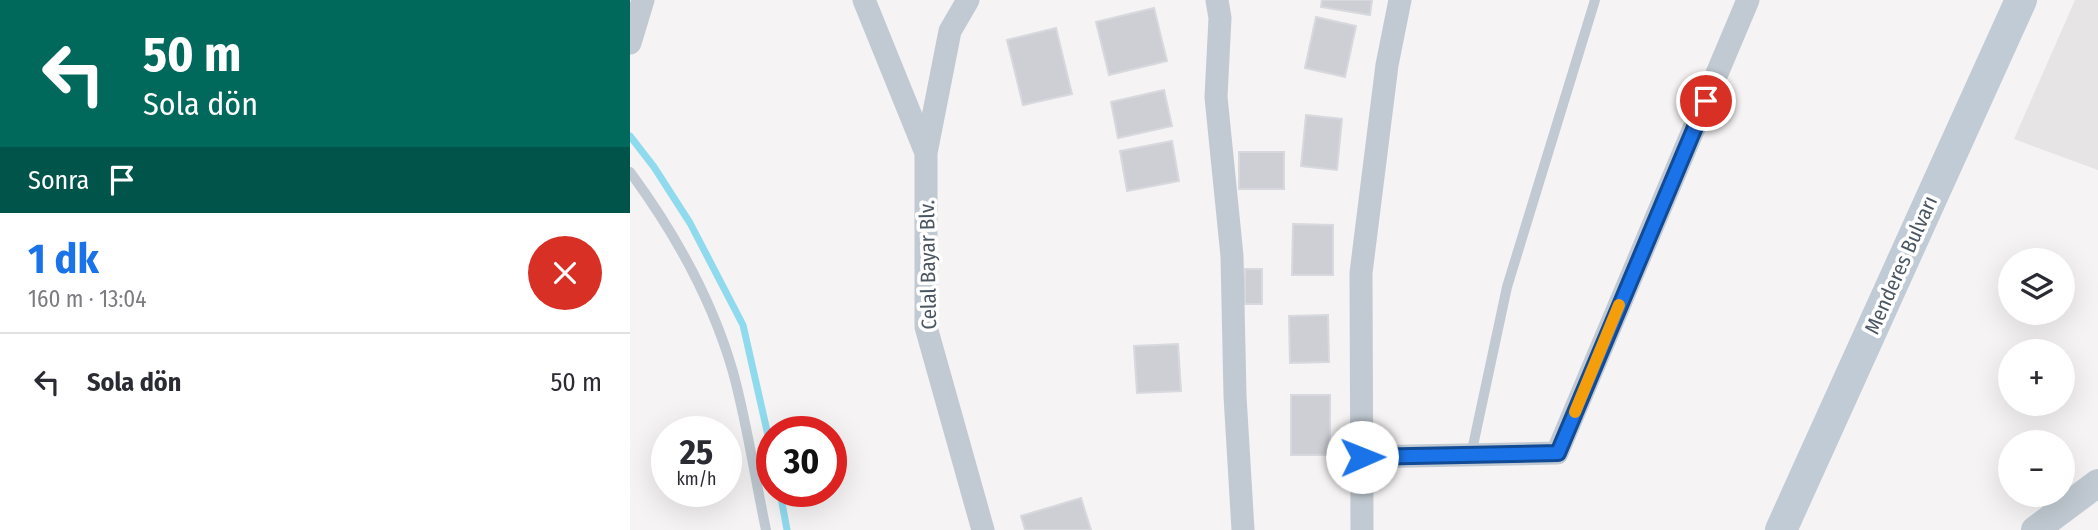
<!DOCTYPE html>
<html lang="tr">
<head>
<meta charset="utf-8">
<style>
	:root { --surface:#fff; --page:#f7f7f7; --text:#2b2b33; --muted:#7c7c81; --line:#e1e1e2; --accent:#1a73e8 }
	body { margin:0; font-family:"Fira Sans Condensed",sans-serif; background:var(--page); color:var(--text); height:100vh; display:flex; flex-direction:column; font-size:26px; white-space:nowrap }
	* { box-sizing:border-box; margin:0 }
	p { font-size:23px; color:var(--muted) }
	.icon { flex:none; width:38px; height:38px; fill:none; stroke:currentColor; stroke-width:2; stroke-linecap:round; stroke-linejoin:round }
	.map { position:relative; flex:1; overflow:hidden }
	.panel { display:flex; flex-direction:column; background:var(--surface); width:630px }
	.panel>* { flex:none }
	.banner { background:#00695c; color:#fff; overflow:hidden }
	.fabs { position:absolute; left:1368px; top:248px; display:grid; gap:14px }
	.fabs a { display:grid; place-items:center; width:77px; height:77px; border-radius:50%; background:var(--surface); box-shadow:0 7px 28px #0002; font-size:35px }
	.speed { position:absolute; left:21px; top:416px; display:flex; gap:14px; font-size:35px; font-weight:700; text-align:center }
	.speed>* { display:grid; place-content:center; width:91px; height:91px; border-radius:50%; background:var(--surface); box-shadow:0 7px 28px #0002; line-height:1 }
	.speed small { font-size:18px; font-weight:400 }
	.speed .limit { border:10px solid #d22; background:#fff; color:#111 }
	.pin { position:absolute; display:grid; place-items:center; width:60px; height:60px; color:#fff; margin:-30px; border:4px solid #fff; border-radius:50%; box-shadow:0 2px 7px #0007 }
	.me { position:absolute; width:77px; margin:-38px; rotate:89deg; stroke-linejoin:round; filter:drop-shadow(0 0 5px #0008) }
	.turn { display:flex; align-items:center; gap:24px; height:147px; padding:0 28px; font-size:32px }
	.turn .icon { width:91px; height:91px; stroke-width:2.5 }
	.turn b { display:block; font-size:49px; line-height:60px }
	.then { display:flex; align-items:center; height:66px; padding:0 28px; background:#0003; gap:14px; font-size:26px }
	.round { display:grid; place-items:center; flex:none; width:74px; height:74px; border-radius:37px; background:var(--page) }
	.overview { display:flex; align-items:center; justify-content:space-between; height:119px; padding:0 28px }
	h1 { font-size:42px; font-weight:700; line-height:52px; color:var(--accent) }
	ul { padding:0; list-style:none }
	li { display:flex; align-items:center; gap:21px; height:98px; padding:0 28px; border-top:2px solid var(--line) }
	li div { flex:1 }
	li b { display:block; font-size:26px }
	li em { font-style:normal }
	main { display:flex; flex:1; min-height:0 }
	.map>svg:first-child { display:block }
	.education { fill:#e6e4e5 }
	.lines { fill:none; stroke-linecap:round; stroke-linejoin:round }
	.stream { stroke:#90daee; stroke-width:7 }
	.building { fill:#cdcfd5; stroke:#d7d9de; stroke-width:2 }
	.service { stroke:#c1cad2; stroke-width:10 }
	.minor { stroke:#c1cad2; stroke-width:23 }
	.tertiary { stroke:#c1cad2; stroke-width:28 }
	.secondary { stroke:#c1cbd6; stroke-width:32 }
	.route-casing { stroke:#114b97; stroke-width:18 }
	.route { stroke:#1a73e8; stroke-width:12 }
	.slow { stroke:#f59e0b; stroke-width:12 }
	.labels { text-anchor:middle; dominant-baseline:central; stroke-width:7; stroke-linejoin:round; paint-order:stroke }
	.street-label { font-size:21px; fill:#4a5661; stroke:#fff }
</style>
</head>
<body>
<main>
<section class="panel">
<div class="banner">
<div class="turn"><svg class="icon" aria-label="left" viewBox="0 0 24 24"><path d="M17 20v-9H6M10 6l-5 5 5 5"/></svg><div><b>50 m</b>Sola dön</div></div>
<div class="then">Sonra<svg class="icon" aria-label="arrive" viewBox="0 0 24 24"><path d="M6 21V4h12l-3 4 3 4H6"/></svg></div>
</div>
<div class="overview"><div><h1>1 dk</h1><p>160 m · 13:04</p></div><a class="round" style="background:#d93025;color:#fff"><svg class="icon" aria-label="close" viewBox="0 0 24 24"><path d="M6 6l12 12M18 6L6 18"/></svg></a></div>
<ul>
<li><svg class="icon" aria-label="left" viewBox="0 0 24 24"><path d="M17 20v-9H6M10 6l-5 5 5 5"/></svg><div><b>Sola dön</b></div><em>50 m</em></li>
</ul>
</section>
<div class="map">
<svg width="1468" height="530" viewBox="0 0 1468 530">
	<rect width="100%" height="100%" fill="#f5f3f3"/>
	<path class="education" d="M1445,0H1468V170L1384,139Z"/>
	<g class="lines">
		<path class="stream" d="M0,136L24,167L60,223L113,325L142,453
			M150,492L157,530"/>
	</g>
	<path class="building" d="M692,0H742L740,15L691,7Z
		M524,8L537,61L479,75L466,22Z
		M686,17L726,26L715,77L675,68Z
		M426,28L442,94L393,105L377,40Z
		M534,90L542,126L488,138L481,102Z
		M676,115L712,119L707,170L671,166Z
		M542,141L549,181L497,191L490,151Z
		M609,152H654V189H609Z
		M663,224L703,225V275H662Z
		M615,269H632V304H615Z
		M698,315L699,362L660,363L659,316Z
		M548,344L551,391L507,393L504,346Z
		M661,395H700V455H661Z
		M451,498L461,530H395L391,516Z"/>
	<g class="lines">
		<path class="service" d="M0,172C45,233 82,299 103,372C117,423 125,478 136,530
			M841,455L877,287L965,0"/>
		<path class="minor" d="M234,0L296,153
			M338,0L320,31L296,153V327L353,530
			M587,0L590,18L586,97L602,256L605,396L613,530
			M0,43L13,0
			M732,457L927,453L1118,0
			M732,530L731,273L757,65L770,0"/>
		<path class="tertiary" d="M1405,530L1468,483"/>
		<path class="secondary" d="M1151,530L1391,0"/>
	</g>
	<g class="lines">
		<g class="route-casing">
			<path id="route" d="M732,457L928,453L1076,101"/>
		</g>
		<use href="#route" class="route"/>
		<path class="slow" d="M945,412L989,305"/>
	</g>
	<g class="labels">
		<g class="street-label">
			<text transform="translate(298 265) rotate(-91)">Celal Bayar Blv.</text>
			<text transform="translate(1271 265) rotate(-66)">Menderes Bulvarı</text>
		</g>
	</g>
</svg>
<div class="fabs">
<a><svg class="icon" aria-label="layers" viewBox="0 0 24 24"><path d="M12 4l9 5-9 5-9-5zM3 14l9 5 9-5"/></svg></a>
<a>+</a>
<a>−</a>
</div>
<div class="speed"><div>25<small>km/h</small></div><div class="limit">30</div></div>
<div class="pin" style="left:1076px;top:101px;background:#d93025"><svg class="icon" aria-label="arrive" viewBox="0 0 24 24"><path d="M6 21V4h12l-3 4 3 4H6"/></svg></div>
<svg class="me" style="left:732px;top:457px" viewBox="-20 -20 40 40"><circle r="19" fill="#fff"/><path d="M0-13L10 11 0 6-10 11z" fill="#1a73e8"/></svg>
</div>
</main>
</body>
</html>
